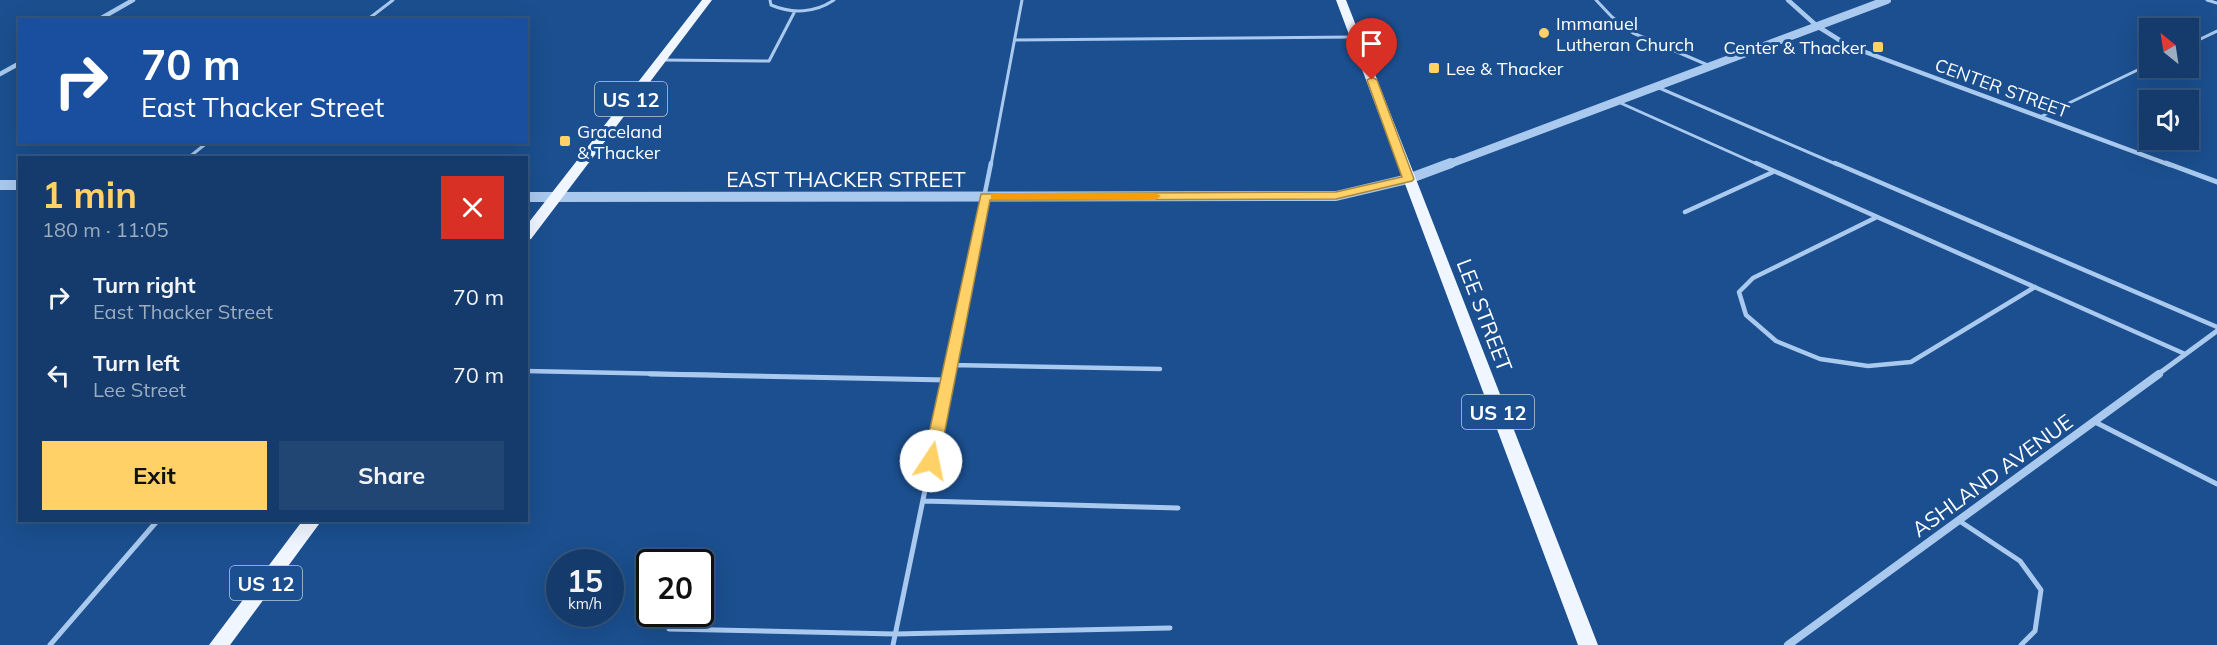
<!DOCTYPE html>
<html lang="en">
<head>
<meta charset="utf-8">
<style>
	:root { --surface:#143b6b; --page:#214673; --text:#f1f3f6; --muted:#9dadc1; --line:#33557e; --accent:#ffd166 }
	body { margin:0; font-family:Mulish,sans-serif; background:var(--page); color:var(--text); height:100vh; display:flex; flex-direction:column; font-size:22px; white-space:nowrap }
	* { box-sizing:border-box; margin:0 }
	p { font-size:20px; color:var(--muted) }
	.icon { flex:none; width:33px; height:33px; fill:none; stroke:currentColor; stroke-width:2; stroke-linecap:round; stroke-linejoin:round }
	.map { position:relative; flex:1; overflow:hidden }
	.details { position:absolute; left:18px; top:156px; width:510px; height:366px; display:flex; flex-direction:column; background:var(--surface); border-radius:0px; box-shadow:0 6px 24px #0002,0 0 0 2px var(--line) }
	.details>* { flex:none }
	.hud { position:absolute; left:18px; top:18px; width:510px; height:126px; border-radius:0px; box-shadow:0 6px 24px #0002,0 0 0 2px var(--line); background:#1a4fa0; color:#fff; overflow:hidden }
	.needle { width:39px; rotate:330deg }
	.fabs { position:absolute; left:2139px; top:18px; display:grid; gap:12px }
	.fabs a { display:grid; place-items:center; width:60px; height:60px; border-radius:0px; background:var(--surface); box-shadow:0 6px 24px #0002,0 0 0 2px var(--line); font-size:30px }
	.speed { position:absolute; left:546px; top:549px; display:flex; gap:12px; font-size:30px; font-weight:700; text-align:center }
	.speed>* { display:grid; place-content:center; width:78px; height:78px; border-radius:50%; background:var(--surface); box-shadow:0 6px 24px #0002,0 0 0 2px var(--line); line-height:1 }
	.speed small { font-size:15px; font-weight:400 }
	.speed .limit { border:3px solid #111; border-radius:9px; background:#fff; color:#111 }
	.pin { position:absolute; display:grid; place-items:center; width:51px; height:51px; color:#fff; margin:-62px -26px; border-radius:50% 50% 50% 0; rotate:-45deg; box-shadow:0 0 6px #0007 }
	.pin .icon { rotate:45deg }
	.me { position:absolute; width:66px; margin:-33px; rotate:11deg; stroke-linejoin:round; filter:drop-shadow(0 0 4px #0008) }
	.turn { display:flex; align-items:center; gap:21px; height:126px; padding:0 24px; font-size:27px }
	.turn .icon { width:78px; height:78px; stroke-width:2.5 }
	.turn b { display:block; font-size:42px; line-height:51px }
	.round { display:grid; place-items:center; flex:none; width:63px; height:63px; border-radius:0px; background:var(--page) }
	.overview { display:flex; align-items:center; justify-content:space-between; height:102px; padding:0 24px }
	h1 { font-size:36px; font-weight:700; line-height:45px; color:var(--accent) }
	.cta { display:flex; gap:12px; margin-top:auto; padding:12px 24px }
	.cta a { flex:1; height:69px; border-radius:0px; background:var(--accent); color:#111; font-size:24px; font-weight:700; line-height:69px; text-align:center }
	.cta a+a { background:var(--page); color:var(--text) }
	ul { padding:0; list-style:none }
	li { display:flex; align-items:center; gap:18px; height:78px; padding:0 24px }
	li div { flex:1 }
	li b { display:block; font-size:22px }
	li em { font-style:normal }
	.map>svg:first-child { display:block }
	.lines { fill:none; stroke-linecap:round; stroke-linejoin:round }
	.service-far2 { stroke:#a9c9ee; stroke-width:3 }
	.service-far1 { stroke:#a9c9ee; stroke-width:4.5 }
	.service { stroke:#a9c9ee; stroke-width:5 }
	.minor-far2 { stroke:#a9c9ee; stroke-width:4.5 }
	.minor-far1 { stroke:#a9c9ee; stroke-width:5 }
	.minor { stroke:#a9c9ee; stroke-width:8 }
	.tertiary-far1 { stroke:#a9c9ee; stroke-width:8 }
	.tertiary { stroke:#a9c9ee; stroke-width:10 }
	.primary { fill:#f0f6ff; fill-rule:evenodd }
	.route { fill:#ffd166; stroke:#a68842; stroke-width:1.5 }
	.slow { fill:#f59e0b }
	.poi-dot { fill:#ffd166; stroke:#1b4f8f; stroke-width:2 }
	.labels { text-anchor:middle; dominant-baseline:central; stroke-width:6; stroke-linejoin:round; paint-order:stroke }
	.far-poi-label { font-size:18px; fill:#fff; stroke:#1b4f8f; text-anchor:start }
	.far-street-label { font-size:18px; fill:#fff; stroke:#1b4f8f }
	.shield { fill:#1b4f8f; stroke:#bbcadd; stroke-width:1.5 }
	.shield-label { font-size:20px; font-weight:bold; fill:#fff }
	.street-label { font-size:21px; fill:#fff; stroke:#1b4f8f }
</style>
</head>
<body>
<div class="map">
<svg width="2217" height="645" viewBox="0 0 2217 645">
	<rect width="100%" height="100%" fill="#1b4f8f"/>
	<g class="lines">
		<path class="service-far2" d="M770,0L771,5C792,14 815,13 834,0
			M1596,0L1612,17L1633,33L1710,66
			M2207,0L2217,3
			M367,20L393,0
			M1015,40L1354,37
			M2188,45L2217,31
			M661,60L769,61L795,11
			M1657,87L1838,165
			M1616,101L1759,165
			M2040,117L2150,64
			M188,158L208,142
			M991,165L1022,0"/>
		<path class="service-far1" d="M1756,163L2185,354
			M1835,163L2217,327
			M1685,212L1773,172
			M1875,218L1753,278L1739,292L1746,315L1776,341L1820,359L1868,366L1911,362L2035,287
			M951,365L1160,369
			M526,371L720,375
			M948,375L991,163"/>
		<path class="service" d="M650,374L947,380
			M2093,421L2217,484
			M923,501L1178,508
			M1958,520L2020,561L2041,590L2035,631L2021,645
			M669,629L895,634L1170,628
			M50,645L158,520
			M893,645L949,374"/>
		<path class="minor-far2" d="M1788,0L1817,26L1849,46L2170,165
			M98,20L133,0
			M0,74L20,63"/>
		<path class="minor-far1" d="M2166,163L2217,182
			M2157,375L2217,331"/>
		<path class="minor" d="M1788,645L2159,374"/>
		<path class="tertiary-far1" d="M1447,165L1887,0"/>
		<path class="tertiary" d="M0,185H20
			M526,197L1336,196L1408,179L1451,163"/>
		<path class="primary" d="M702,0H712L531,239L526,240V226Z
			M1336,0H1346L1598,645H1578Z
			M303,520H322L230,645H209Z"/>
	</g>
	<path class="route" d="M1372,77L1377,80L1414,179L1412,181L1336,199L990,200L939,461L937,465H925L923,461L981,194L1336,192L1402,177L1367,80Z"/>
	<path class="slow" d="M995,193H1155L1161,196L1155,200L991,199V194Z"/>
	<g class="poi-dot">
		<circle cx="1544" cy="33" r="6"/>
		<rect x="1872" y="41" width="12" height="12" rx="3"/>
		<rect x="1428" y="62" width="12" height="12" rx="3"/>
		<rect x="559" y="135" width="12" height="12" rx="3"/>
	</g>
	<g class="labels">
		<g class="far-poi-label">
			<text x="1556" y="23">Immanuel<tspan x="1556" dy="21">Lutheran Church</tspan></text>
			<text x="1866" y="47" text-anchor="end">Center &amp; Thacker</text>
			<text x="1446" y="68">Lee &amp; Thacker</text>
			<text x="577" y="131">Graceland<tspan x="577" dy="21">&amp; Thacker</tspan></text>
		</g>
		<g class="far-street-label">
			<text transform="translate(2002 88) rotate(20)">CENTER STREET</text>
		</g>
		<g class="shield">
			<rect x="595" y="82" width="72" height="34" rx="4.5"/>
			<rect x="1462" y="395" width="72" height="34" rx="4.5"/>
			<rect x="230" y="566" width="72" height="34" rx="4.5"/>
		</g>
		<g class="shield-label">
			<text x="631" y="99">US 12</text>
			<text x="1498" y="412">US 12</text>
			<text x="266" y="583">US 12</text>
		</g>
		<g class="street-label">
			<text x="846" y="179">EAST THACKER STREET</text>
			<text transform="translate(1485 315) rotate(69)">LEE STREET</text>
			<text transform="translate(1992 475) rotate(-36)">ASHLAND AVENUE</text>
		</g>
	</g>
</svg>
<div class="fabs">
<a><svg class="needle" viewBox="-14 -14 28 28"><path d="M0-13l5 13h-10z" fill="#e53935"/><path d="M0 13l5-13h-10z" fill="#9dadc1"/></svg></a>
<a><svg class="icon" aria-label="sound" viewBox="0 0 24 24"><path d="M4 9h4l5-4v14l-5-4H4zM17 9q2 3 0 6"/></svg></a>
</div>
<div class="speed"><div>15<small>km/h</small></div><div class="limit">20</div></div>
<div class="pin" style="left:1372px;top:80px;background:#d93025"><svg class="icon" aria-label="arrive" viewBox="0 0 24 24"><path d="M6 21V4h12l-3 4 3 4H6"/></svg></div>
<svg class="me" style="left:931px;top:461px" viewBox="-20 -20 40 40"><circle r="19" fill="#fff"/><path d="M0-13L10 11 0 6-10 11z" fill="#ffd166"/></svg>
<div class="hud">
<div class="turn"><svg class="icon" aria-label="right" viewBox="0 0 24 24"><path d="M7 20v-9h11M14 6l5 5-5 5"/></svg><div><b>70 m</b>East Thacker Street</div></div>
</div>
<section class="details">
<div class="overview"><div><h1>1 min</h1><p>180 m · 11:05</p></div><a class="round" style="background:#d93025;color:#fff"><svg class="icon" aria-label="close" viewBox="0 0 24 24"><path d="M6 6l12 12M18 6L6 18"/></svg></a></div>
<ul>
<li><svg class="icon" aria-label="right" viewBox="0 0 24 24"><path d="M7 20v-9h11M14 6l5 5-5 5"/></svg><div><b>Turn right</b><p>East Thacker Street</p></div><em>70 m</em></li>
<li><svg class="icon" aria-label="left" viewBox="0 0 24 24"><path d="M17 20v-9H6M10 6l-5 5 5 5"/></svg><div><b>Turn left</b><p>Lee Street</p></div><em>70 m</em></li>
</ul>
<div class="cta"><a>Exit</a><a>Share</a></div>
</section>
</div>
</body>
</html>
